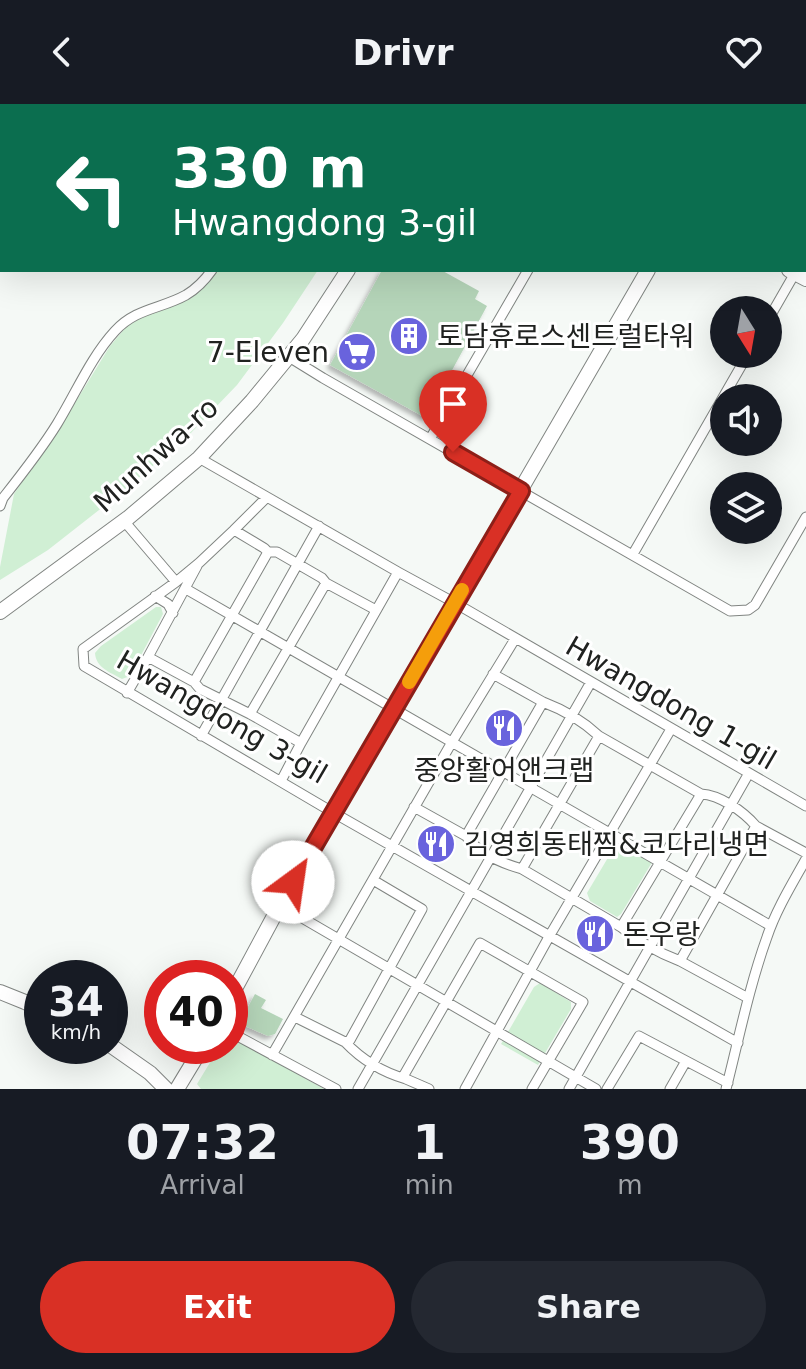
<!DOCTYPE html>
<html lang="en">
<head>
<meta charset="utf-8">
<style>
	:root { --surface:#171b24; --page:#242831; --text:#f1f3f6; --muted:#9ea1a6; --accent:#d93025 }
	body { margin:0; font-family:"DejaVu Sans","Noto Sans KR",sans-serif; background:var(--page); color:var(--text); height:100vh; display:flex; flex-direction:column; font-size:30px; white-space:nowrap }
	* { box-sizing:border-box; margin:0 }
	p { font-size:26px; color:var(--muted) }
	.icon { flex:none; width:44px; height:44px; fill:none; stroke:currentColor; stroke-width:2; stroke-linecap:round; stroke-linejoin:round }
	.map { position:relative; height:985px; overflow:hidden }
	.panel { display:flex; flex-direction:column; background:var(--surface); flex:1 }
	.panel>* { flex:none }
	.guide { position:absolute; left:0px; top:0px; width:806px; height:168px; box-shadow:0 8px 32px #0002; background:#0b6e4f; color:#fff; overflow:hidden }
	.needle { width:52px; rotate:169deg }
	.tools { position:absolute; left:710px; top:192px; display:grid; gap:16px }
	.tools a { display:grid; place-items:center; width:72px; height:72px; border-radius:50%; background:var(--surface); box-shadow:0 8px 32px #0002; font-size:40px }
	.speed { position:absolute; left:24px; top:856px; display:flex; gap:16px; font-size:40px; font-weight:700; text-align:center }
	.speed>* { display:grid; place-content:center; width:104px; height:104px; border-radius:50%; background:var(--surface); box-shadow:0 8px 32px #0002; line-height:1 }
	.speed small { font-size:20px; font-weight:400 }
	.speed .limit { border:12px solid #d22; background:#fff; color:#111 }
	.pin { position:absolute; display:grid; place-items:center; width:68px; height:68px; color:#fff; margin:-82px -34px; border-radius:50% 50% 50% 0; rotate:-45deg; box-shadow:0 0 8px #0007 }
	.pin .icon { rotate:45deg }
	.me { position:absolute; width:88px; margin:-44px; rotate:31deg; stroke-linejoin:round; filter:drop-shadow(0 0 6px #0008) }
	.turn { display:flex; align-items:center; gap:28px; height:168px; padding:0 40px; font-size:36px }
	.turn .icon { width:104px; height:104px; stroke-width:2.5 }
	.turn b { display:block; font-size:56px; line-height:68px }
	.eta { display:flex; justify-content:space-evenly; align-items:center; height:136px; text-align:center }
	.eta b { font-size:48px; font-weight:600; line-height:56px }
	.button { display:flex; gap:16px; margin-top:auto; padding:16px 40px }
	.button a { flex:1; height:92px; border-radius:48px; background:var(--accent); color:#fff; font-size:32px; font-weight:600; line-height:92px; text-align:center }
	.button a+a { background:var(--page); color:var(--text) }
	header { display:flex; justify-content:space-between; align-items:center; height:104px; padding:0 40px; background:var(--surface); font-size:36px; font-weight:600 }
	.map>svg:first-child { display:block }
	.green { fill:#d0efd4 }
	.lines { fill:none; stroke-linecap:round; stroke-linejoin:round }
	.stream { stroke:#d0d3f8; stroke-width:3 }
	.building { fill:#b5d5b9; filter:url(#shadow) }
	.street-casing { stroke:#818582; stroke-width:11 }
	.secondary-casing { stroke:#818582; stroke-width:16 }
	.street { stroke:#fff; stroke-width:9 }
	.secondary { stroke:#fff; stroke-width:14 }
	.route-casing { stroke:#8d1f18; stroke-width:20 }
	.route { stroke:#d93025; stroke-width:14 }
	.slow { stroke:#f59e0b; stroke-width:14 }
	.labels { text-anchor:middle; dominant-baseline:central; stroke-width:6; stroke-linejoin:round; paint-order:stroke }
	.poi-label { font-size:28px; fill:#202220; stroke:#fff; text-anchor:start }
	.street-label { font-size:28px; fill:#202220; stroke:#fff }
</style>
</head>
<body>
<header><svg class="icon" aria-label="back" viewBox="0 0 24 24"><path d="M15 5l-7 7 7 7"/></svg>Drivr<svg class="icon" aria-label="heart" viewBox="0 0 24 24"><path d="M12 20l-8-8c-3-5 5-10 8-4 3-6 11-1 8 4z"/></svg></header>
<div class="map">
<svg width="806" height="985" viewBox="0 0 806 985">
	<defs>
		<filter id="shadow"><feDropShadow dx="-3.5" dy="3.5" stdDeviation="2" flood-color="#0004"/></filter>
	</defs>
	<rect width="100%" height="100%" fill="#f5f9f6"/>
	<path class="green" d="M217,166H318L283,219L237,281L189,331L122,388L48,446L0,476V463L14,390L78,294L110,242L127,222L151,208L190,195L207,180Z
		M156,503H161L163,510L130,572L122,575C110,568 96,564 95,549L101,542Z
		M622,730L657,750L621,810L617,813L590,797L587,789Z
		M540,879L571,898V905L538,961L501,940L534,883Z
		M235,935L324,985H201L197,980L220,942H230V936Z"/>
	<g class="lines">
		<path class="stream" d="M107,2L109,0
			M0,143L2,141"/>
	</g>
	<path class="building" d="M382,166H441L479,187L475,195L487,202L426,314L330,261Z
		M255,890L266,896L261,904L283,915L275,930L268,932L245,922L242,914Z"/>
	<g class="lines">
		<g class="street-casing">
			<path id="street" d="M772,0L776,2
				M326,2L328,0
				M804,18L806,20
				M768,216L795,169
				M289,253L323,274L730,507L748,506L755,501L806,413
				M430,335L528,166
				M199,354L267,393
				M0,402L3,394C22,370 41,346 57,320C76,289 91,253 115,227C136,204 161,205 186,191C196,185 205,176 212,166
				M124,417L176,478
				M234,426L199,459L176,478L83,545L84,562L334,709L738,939
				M268,448H277L322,474L326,479L376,506
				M633,450L748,250
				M197,462L148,553L194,578L268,448L264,444L234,426L267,393L398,468
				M326,479L250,610L301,639L398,468L455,499L806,702
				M186,485L771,822
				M155,492L168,500L173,509
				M194,578L200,585L250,610
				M127,589L148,553
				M543,598C564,606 583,617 599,632
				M201,632L319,422
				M599,632L701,690L621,823L522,765Z
				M281,677L301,639
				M701,690C720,691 743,707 756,722
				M414,703L466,732L543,598L493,570
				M466,732C478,749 501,759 522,765
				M280,801L596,985
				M621,823C639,838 659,849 680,857
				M748,894L680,857L756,722L806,749
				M295,913L345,938L350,936L422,805L373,776
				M230,928L336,985
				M345,938C362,956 382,968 406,975
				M272,951L452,638L515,535
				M358,985L591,578
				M429,985L406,975L404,971L480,839L583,898L532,985
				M465,985L550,831L671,625
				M569,985L749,669
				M607,985L639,932L728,979
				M670,985L686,957
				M726,985C739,934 749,883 767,833C776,806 792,780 806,755"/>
		</g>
		<g class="secondary-casing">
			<path id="secondary" d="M501,0L504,2
				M448,2L449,0
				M744,2L745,0
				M789,166L806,175
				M0,508L128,414L199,354L252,297L303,235L348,166
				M0,888L25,898L42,907
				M230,894L280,801L648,166
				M110,941L150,969L166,985
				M177,985L203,942"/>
		</g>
		<use href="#street" class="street"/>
		<use href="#secondary" class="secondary"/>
	</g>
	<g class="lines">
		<g class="route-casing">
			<path id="route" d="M293,778L521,387L453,348"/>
		</g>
		<use href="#route" class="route"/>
		<path class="slow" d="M409,578L462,486"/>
	</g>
	<defs>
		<g id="building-disc" transform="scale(2)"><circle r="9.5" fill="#6963dd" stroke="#fff"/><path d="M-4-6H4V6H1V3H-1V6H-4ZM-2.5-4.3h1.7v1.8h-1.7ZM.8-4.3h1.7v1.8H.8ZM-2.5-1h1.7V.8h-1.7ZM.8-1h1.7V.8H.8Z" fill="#fff"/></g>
		<g id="supermarket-disc" transform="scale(2)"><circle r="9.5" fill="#6963dd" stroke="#fff"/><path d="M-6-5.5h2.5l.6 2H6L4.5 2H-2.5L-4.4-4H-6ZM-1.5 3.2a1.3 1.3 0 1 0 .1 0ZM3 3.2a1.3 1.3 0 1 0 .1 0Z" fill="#fff"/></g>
		<g id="restaurant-disc" transform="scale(2)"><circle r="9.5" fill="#6963dd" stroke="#fff"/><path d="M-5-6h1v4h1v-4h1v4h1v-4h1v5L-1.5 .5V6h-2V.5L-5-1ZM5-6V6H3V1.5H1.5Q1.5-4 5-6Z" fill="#fff"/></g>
	</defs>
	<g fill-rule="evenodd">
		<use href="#building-disc" x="409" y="232"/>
		<use href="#supermarket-disc" x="357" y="248"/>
		<use href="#restaurant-disc" x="504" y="624"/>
		<use href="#restaurant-disc" x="436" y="740"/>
		<use href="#restaurant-disc" x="595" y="830"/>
	</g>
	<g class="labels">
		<g class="poi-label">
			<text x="437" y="232">토담휴로스센트럴타워</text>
			<text x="329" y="248" text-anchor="end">7-Eleven</text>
			<text x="504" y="666" text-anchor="middle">중앙활어앤크랩</text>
			<text x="464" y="740">김영희동태찜&amp;코다리냉면</text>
			<text x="623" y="830">돈우랑</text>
		</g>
		<g class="street-label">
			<text transform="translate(156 351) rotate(-42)">Munhwa-ro</text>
			<text transform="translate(671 599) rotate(30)">Hwangdong 1-gil</text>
			<text transform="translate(222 613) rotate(30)">Hwangdong 3-gil</text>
		</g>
	</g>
</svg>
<div class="tools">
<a><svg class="needle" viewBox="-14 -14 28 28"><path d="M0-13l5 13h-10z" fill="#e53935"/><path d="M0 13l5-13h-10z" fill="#9ea1a6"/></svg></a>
<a><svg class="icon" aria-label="sound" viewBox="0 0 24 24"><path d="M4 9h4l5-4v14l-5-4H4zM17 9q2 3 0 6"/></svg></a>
<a><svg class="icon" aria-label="layers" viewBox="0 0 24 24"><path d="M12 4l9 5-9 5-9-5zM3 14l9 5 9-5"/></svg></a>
</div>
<div class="speed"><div>34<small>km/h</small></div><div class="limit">40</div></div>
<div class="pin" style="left:453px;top:348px;background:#d93025"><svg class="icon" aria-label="arrive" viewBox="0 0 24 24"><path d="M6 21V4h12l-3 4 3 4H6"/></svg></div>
<svg class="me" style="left:293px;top:778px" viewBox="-20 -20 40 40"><circle r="19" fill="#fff"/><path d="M0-13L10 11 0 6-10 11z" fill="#d93025"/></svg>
<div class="guide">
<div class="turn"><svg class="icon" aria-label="left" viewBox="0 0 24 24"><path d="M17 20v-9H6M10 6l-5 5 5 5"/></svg><div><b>330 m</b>Hwangdong 3-gil</div></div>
</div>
</div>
<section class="panel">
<div class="eta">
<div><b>07:32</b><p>Arrival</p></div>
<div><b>1</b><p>min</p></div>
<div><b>390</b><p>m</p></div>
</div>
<div class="button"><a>Exit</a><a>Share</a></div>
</section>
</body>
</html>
